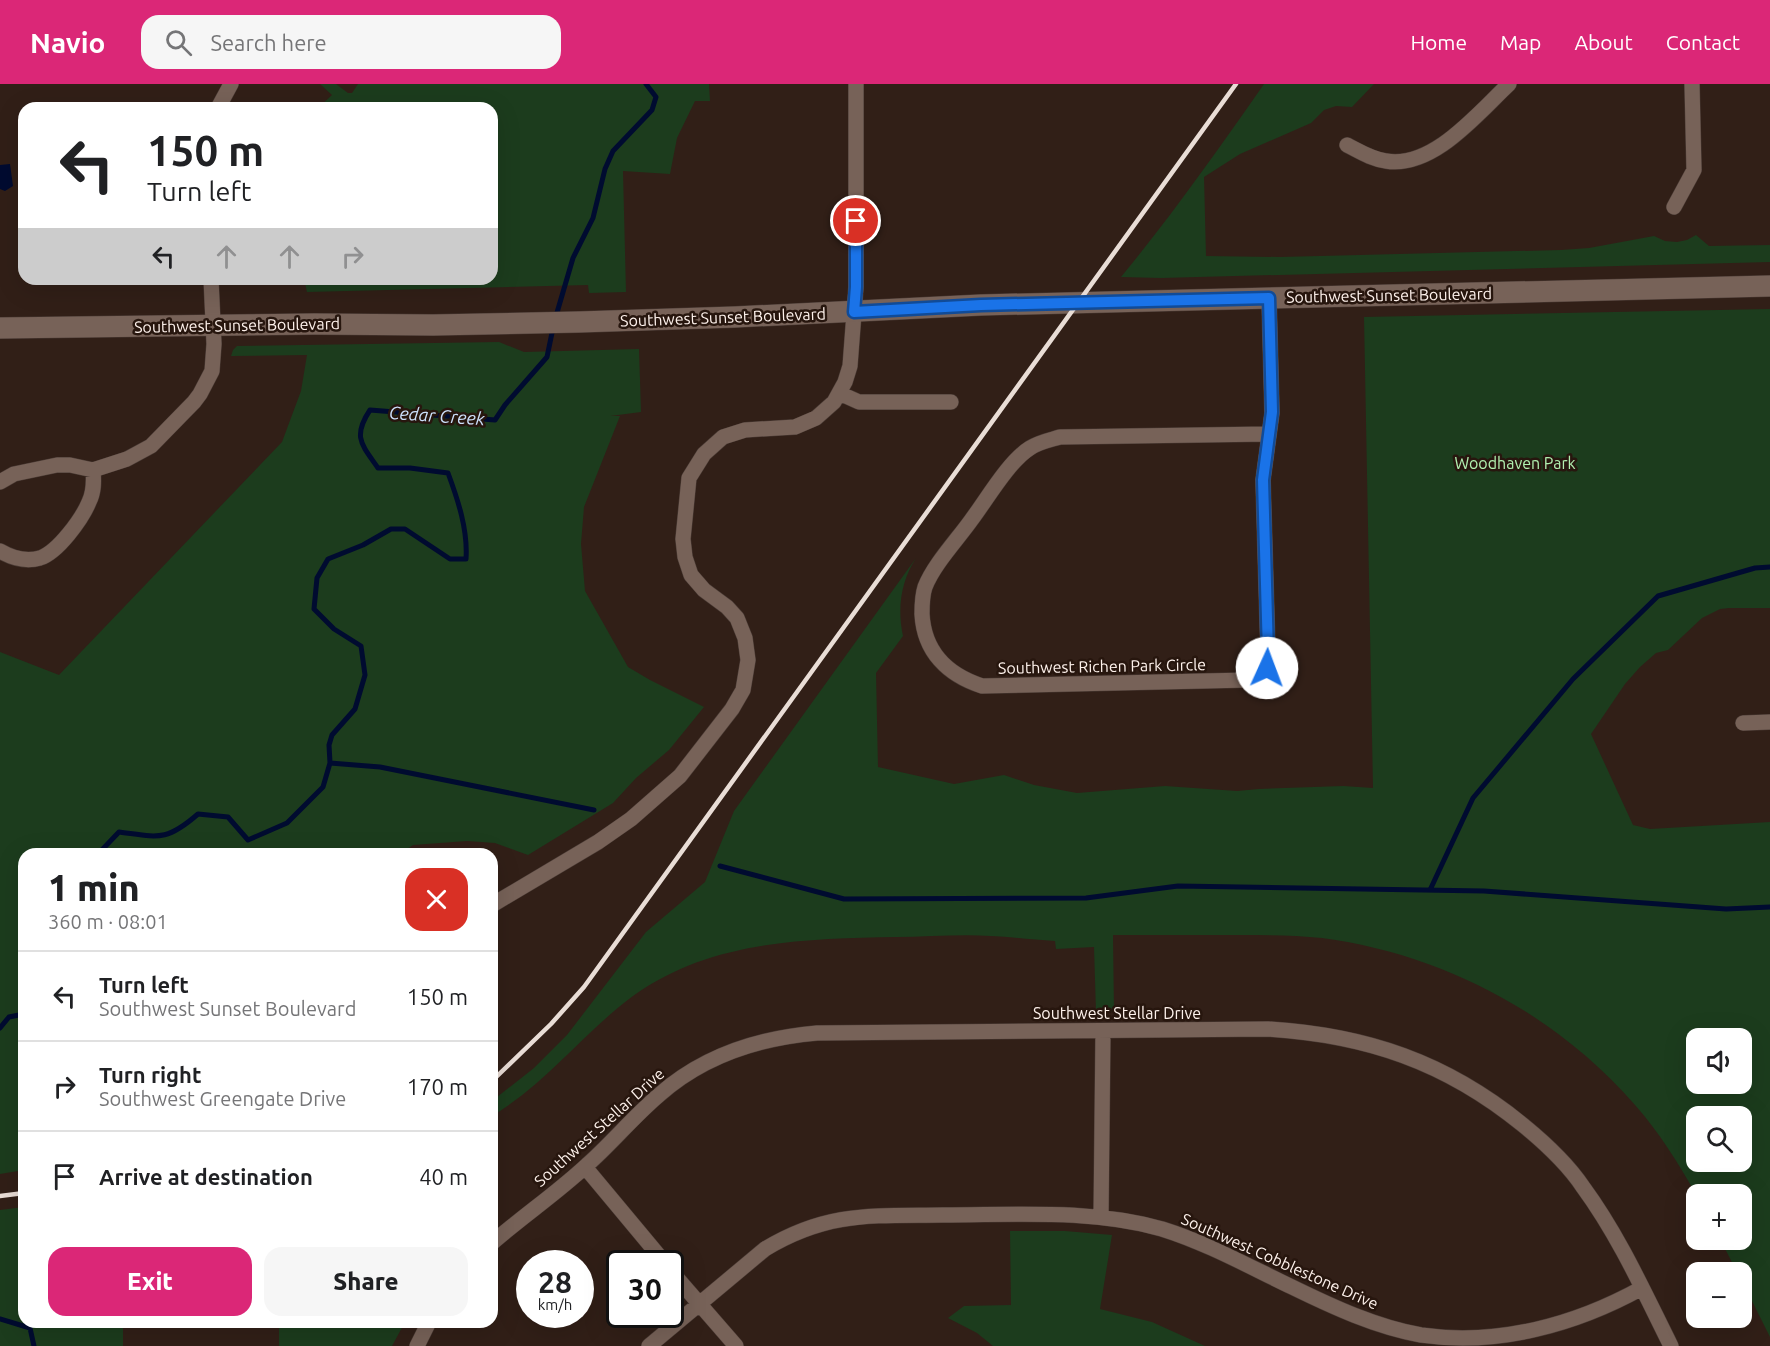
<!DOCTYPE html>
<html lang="en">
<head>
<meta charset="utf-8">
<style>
	:root { --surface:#fff; --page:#f6f6f6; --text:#202124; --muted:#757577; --line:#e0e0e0; --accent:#db2777 }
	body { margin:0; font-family:Ubuntu,sans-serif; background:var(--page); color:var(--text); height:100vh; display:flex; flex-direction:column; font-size:22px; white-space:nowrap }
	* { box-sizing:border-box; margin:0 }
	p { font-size:20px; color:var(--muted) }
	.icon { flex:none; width:33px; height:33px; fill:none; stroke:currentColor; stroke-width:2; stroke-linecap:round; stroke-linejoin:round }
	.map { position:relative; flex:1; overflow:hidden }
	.details { position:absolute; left:18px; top:764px; width:480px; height:480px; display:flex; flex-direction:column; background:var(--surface); border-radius:18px; box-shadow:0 6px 24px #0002 }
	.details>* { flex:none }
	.top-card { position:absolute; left:18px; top:18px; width:480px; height:183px; border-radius:18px; box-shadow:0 6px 24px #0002; background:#fff; color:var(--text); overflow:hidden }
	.tools { position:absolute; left:1686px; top:944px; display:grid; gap:12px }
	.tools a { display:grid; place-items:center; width:66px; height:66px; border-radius:12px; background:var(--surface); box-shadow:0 6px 24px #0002; font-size:30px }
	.speed { position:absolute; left:516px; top:1166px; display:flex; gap:12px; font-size:30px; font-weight:700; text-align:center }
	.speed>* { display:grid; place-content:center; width:78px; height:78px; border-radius:50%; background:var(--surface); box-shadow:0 6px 24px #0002; line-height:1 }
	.speed small { font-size:15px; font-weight:400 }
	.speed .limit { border:3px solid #111; border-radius:9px; background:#fff; color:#111 }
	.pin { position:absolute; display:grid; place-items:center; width:51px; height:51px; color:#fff; margin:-26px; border:3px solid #fff; border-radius:50%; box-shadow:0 2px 6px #0007 }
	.me { position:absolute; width:66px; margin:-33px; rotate:2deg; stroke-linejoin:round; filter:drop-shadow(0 0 4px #0008) }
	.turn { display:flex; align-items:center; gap:21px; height:126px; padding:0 30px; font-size:27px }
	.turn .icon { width:78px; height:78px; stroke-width:2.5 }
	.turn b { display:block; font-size:42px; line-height:51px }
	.lanes { display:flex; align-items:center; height:57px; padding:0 30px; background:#0003; justify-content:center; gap:30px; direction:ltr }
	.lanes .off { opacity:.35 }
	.round { display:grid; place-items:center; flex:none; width:63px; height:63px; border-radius:18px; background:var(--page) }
	.summary { display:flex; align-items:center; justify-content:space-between; height:102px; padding:0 30px }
	h1 { font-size:36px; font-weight:800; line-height:45px }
	.button { display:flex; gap:12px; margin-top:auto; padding:12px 30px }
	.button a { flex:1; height:69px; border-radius:18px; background:var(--accent); color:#fff; font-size:24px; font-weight:800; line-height:69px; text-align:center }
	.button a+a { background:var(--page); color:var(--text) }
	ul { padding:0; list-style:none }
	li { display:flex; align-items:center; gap:18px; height:90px; padding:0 30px; border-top:2px solid var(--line) }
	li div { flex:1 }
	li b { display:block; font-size:22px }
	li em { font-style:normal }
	header { display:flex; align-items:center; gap:36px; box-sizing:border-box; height:84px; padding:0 30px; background:var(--accent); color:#fff }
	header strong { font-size:28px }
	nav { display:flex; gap:33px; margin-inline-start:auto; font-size:21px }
	.search { width:420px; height:54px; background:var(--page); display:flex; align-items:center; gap:15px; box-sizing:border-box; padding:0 21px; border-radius:18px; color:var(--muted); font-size:22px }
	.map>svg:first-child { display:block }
	.green { fill:#1c3c1d; fill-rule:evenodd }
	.water { fill:#000b30 }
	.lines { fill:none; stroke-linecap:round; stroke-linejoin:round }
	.stream { stroke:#000b30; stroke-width:5 }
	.street-casing { stroke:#4b3c36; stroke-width:16 }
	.secondary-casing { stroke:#4b3c36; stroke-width:22 }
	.street { stroke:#776258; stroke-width:15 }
	.secondary { stroke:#776258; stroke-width:21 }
	.rail { stroke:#e9ddd6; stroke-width:4.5 }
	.route-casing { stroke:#114b97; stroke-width:15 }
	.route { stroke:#1a73e8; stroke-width:10 }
	.labels { text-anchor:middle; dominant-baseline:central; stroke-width:5; stroke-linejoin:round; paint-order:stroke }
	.street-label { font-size:16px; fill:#fef2ec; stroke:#27160e }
	.park-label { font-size:16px; fill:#b1f1b0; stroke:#27160e }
	.water-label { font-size:18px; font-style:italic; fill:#cbdffa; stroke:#27160e }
</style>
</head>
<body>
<header>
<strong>Navio</strong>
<div class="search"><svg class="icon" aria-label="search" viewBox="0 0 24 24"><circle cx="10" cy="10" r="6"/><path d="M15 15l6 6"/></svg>Search here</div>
<nav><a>Home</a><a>Map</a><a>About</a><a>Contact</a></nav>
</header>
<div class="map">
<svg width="1770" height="1262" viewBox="0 0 1770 1262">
	<rect width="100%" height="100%" fill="#311f17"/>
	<path class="green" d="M320,0H336L348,9H352L358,0H709L710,17H695L677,54L670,90L623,87L626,208L589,209L588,201L307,208L304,195H492V24H318L332,11Z
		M1264,0H1374L1352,23L1336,22L1324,26L1311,39L1240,70L1204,93L1206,172L1280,173L1561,166L1589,164L1654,152L1665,157L1677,158L1687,156L1696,151L1709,162L1770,161V178L1161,194L1121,193C1172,131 1218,66 1264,0Z
		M1770,225V524H1729L1720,525L1702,534L1668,566L1656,569L1640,583L1625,600L1591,650L1633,741L1650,745L1770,738V1253L1742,1197V1188H1737L1720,1155H1742V1110H1696C1678,1079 1659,1048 1635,1021C1555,929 1442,870 1322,854C1295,851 1267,851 1240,851C1198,851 1156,851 1113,851L1114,928H1096L1094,863L1056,865L1055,857C1034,856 1013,853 991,852C960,850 927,853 896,853C804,855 711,856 633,912C583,949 547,999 492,1032V1017L534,984L567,951L646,848L705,798L734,727L916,474C901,497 897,524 903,552L876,589L878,683L954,700L1004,691L1034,701L1077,709L1165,702L1237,707L1259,705L1343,702L1373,704L1364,233ZM1696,954H1742V999H1696ZM1696,1032H1742V1077H1696Z
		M499,258L524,268L639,265L641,328L610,332H620L584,423L581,460L585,507L628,583L650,596L704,623L669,666L636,694L613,719L528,771L495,759L467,757L413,761L400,770H24V1086L0,1090V568L59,591L282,358L301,307L307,271L231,272L233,266L237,262Z
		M24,1123V1238H123V1262H0V1126Z
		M1010,1147H1065L1112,1151L1100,1225L1152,1238L1205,1262H993L977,1249L948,1234L964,1222L1011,1221Z
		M279,1238H405L392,1262H279Z"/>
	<path class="water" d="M10,80L13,102L5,107L0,105V81Z"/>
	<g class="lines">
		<path class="stream" d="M556,232L573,174L593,134L605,85L613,67L652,26L656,13L646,0
			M330,679L380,683L594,726
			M98,770L119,748C158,753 166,758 198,730L228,733L248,756L287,739L323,703L330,679L329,661L332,651L355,625L365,591L361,562L334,545L314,525L317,494L328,475L363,461L391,445H405L450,475H466C468,446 458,416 448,389L410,384H378C362,361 352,353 370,326L495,336L505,321L547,273L553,244
			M720,782L844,815L1086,814L1178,802L1484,807L1726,825L1770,823
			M1430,806L1473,714L1573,595L1658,512L1755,484L1770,483
			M0,944L9,933L24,930
			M0,1235L30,1244L34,1262"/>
		<g class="street-casing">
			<path id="street" d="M218,24L231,0
				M1347,61C1359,67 1371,75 1386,77C1433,85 1478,29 1509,0
				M1674,123L1694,86L1692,0
				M1269,214L1272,329L1263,396L1268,569C1267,584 1265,594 1248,596L982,602C948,591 924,568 922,530C922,521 922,512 925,503C934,480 958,455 972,435C987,415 1009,377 1030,364C1039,358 1050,356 1060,353L1269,350
				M839,309L859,318H951
				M0,398L14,390L57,381H70L93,386L127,375L151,362L194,318L200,310L212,287L214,260L211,195
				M0,467C12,474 26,478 40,474C58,468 82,435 89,418C94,408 94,398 93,386
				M1743,639L1770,638
				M492,821L598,758L631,735L680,692L732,625L743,606L748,576L745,554L737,534L727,523L704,506L691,491L685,473L683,455L689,394L704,370L723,353L745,346L795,343L816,334L834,318L845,298L850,282L856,203V0
				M585,1083L665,1179
				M1101,1133L1103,947
				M492,1159C523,1132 557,1109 587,1081C612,1059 633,1033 659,1011C703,972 759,954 817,949L1268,945C1366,951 1446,978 1523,1041C1545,1059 1567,1079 1583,1103C1619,1152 1644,1208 1671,1262
				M670,1186L736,1262
				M417,1262L429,1238
				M649,1262L765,1165C828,1127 873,1132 943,1131C1016,1131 1091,1125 1162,1145C1207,1159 1250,1183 1292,1203C1333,1223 1376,1243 1421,1251C1498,1262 1575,1241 1642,1204"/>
		</g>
		<g class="secondary-casing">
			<path id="secondary" d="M0,244L314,240L433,241L579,238L735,233L981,221L1770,202"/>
		</g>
		<use href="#street" class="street"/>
		<use href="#secondary" class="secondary"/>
		<path class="rail" d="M492,997L551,940L584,903L1236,0
			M0,1112L24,1109"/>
	</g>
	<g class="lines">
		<g class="route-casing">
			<path id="route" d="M856,137V203L854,228L981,221L1269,214L1272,328L1263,396L1268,569L1267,584"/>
		</g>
		<use href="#route" class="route"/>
	</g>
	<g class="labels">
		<g class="street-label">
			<text transform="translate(1389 211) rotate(-1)">Southwest Sunset Boulevard</text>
			<text transform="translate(723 233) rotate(-2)">Southwest Sunset Boulevard</text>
			<text transform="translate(237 241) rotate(-1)">Southwest Sunset Boulevard</text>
			<text transform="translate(1102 582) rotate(-1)">Southwest Richen Park Circle</text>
			<text x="1117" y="929">Southwest Stellar Drive</text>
			<text transform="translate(599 1043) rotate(-42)">Southwest Stellar Drive</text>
			<text transform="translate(1280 1177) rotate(24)">Southwest Cobblestone Drive</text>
		</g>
		<g class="park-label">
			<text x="1515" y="379">Woodhaven Park</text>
		</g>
		<g class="water-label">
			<text transform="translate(437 331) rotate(4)">Cedar Creek</text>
		</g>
	</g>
</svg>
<div class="tools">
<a><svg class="icon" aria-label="sound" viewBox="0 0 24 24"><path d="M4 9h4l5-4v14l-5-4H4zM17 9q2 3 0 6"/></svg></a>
<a><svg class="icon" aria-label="search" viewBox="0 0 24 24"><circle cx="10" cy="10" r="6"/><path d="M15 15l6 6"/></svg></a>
<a>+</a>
<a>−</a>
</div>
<div class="speed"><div>28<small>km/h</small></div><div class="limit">30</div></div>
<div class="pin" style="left:856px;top:137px;background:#d93025"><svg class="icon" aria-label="arrive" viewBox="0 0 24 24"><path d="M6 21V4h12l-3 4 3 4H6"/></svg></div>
<svg class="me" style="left:1267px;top:584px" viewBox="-20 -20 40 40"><circle r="19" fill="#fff"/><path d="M0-13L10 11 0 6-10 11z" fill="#1a73e8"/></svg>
<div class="top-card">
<div class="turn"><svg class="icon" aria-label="left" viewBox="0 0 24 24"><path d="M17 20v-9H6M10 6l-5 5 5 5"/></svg><div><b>150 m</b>Turn left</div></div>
<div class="lanes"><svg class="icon" aria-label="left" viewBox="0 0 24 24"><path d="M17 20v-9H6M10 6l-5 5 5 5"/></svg><svg class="icon off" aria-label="ahead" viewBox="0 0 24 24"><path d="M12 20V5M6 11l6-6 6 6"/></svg><svg class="icon off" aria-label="ahead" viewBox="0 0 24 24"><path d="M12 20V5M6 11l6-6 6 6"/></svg><svg class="icon off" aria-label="right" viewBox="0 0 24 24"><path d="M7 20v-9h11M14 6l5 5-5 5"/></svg></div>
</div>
<section class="details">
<div class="summary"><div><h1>1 min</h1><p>360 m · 08:01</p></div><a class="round" style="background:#d93025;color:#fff"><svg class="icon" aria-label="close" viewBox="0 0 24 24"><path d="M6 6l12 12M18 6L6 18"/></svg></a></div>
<ul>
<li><svg class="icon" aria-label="left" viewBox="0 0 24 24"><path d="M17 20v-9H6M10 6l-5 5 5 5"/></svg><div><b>Turn left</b><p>Southwest Sunset Boulevard</p></div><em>150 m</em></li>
<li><svg class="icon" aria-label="right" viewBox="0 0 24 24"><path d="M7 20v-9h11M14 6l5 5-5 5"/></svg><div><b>Turn right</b><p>Southwest Greengate Drive</p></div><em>170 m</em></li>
<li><svg class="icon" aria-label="arrive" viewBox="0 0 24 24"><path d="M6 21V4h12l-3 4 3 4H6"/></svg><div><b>Arrive at destination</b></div><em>40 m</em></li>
</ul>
<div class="button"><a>Exit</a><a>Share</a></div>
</section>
</div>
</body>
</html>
